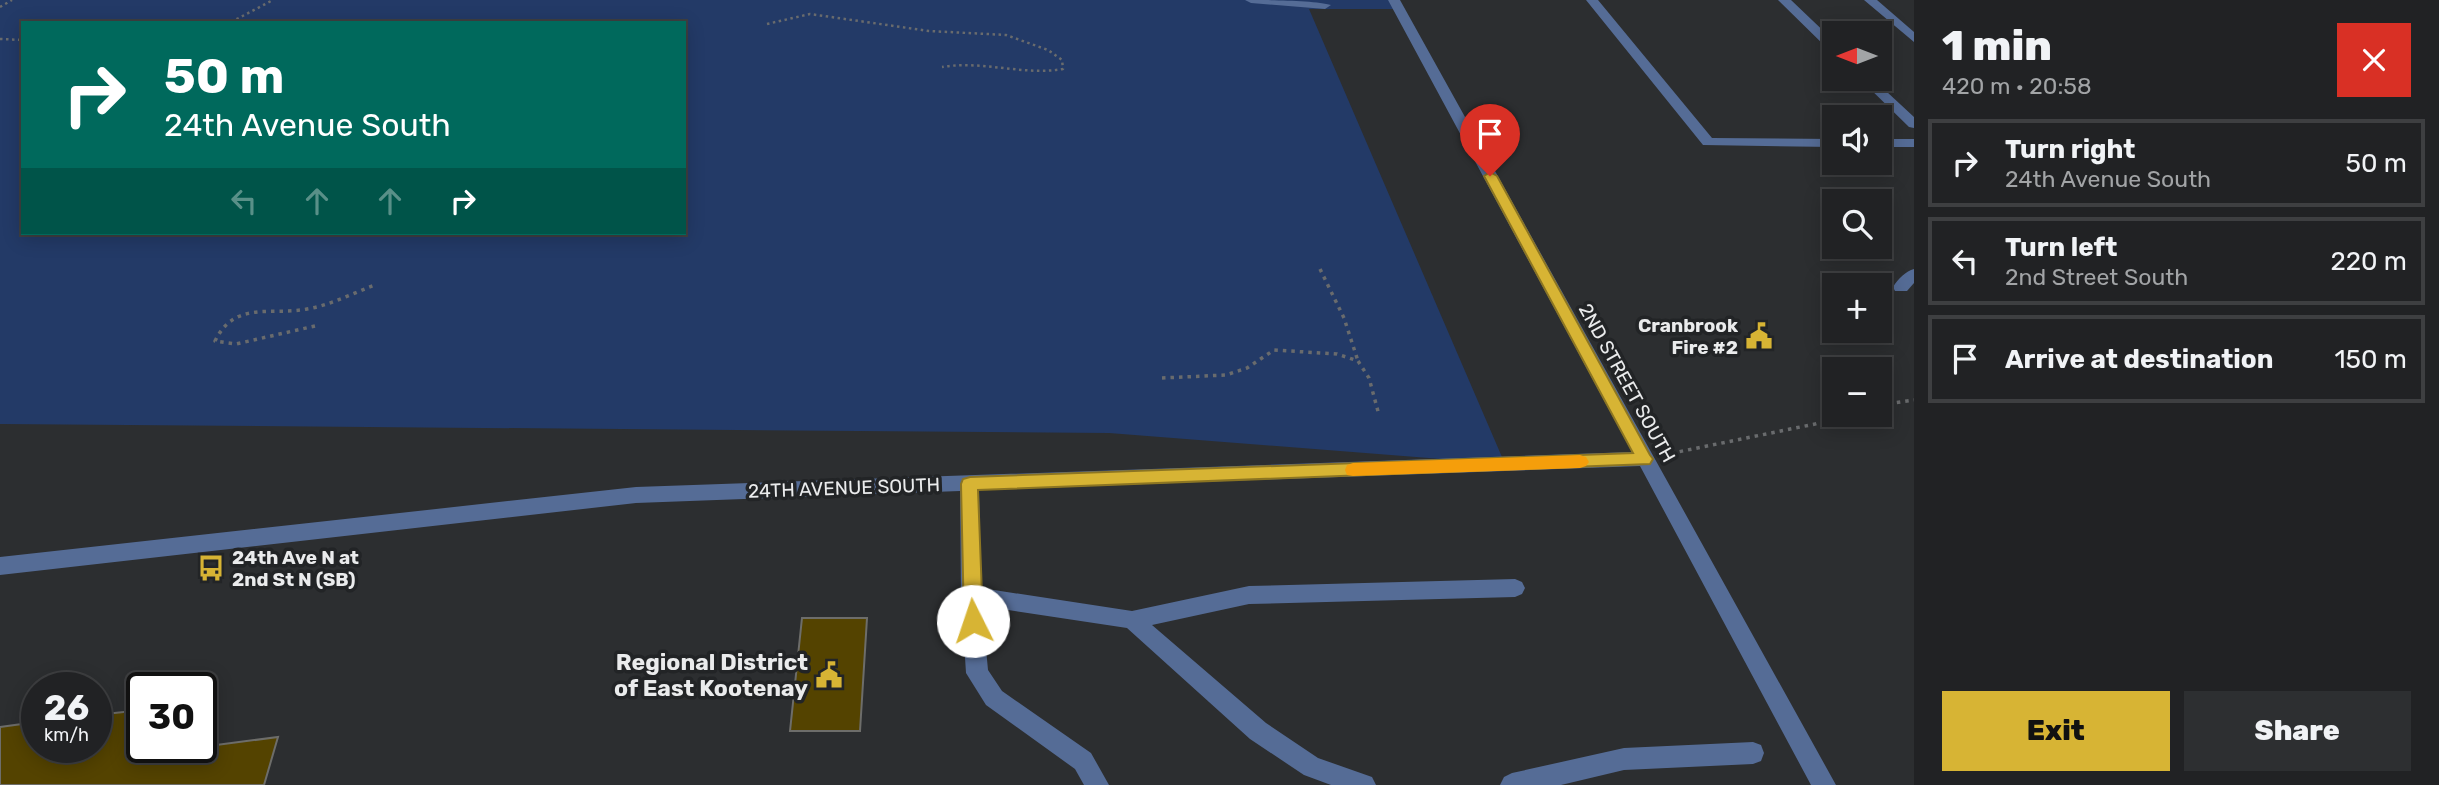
<!DOCTYPE html>
<html lang="en">
<head>
<meta charset="utf-8">
<style>
	:root { --surface:#212224; --page:#2d2f31; --text:#f1f3f6; --muted:#a2a4a6; --line:#3e3f41; --accent:#d7b434 }
	body { margin:0; font-family:Rubik,sans-serif; background:var(--page); color:var(--text); height:100vh; display:flex; flex-direction:column; font-size:26px; white-space:nowrap }
	* { box-sizing:border-box; margin:0 }
	p { font-size:23px; color:var(--muted) }
	.icon { flex:none; width:38px; height:38px; fill:none; stroke:currentColor; stroke-width:2; stroke-linecap:round; stroke-linejoin:round }
	.map { position:relative; flex:1; overflow:hidden }
	.details { display:flex; flex-direction:column; background:var(--surface); width:525px }
	.details>* { flex:none }
	.banner { position:absolute; left:21px; top:21px; width:665px; height:214px; border-radius:0px; box-shadow:0 4px 18px #0003,0 0 0 2px var(--line); background:#00695c; color:#fff; overflow:hidden }
	.needle { width:46px; rotate:270deg }
	.fabs { position:absolute; left:1822px; top:21px; display:grid; gap:14px }
	.fabs a { display:grid; place-items:center; width:70px; height:70px; border-radius:0px; background:var(--surface); box-shadow:0 4px 18px #0003,0 0 0 2px var(--line); font-size:35px }
	.speed { position:absolute; left:21px; top:672px; display:flex; gap:14px; font-size:35px; font-weight:700; text-align:center }
	.speed>* { display:grid; place-content:center; width:91px; height:91px; border-radius:50%; background:var(--surface); box-shadow:0 4px 18px #0003,0 0 0 2px var(--line); line-height:1 }
	.speed small { font-size:18px; font-weight:400 }
	.speed .limit { border:4px solid #111; border-radius:10px; background:#fff; color:#111 }
	.pin { position:absolute; display:grid; place-items:center; width:60px; height:60px; color:#fff; margin:-72px -30px; border-radius:50% 50% 50% 0; rotate:-45deg; box-shadow:0 0 7px #0007 }
	.pin .icon { rotate:45deg }
	.me { position:absolute; width:77px; margin:-38px; rotate:356deg; stroke-linejoin:round; filter:drop-shadow(0 0 5px #0008) }
	.turn { display:flex; align-items:center; gap:24px; height:147px; padding:0 28px; font-size:32px }
	.turn .icon { width:91px; height:91px; stroke-width:2.5 }
	.turn b { display:block; font-size:49px; line-height:60px }
	.lanes { display:flex; align-items:center; height:66px; padding:0 28px; background:#0003; justify-content:center; gap:35px; direction:ltr }
	.lanes .off { opacity:.35 }
	.round { display:grid; place-items:center; flex:none; width:74px; height:74px; border-radius:0px; background:var(--page) }
	.summary { display:flex; align-items:center; justify-content:space-between; height:119px; padding:0 28px }
	h1 { font-size:42px; font-weight:800; line-height:52px }
	.cta { display:flex; gap:14px; margin-top:auto; padding:14px 28px }
	.cta a { flex:1; height:80px; border-radius:0px; background:var(--accent); color:#111; font-size:28px; font-weight:800; line-height:80px; text-align:center }
	.cta a+a { background:var(--page); color:var(--text) }
	ul { padding:0; list-style:none }
	li { display:flex; align-items:center; gap:21px; height:88px; margin:0 14px 10px; padding:0 14px; border:4px solid var(--line); border-radius:0px }
	li div { flex:1 }
	li b { display:block; font-size:26px }
	li em { font-style:normal }
	main { display:flex; flex:1; min-height:0 }
	.map>svg:first-child { display:block }
	.green { fill:#233a67; fill-rule:evenodd }
	.building { fill:#544300; stroke:#6d6d6a; stroke-width:2 }
	.lines { fill:none; stroke-linecap:round; stroke-linejoin:round }
	.path-far1 { stroke:#696b6d; stroke-width:2.5; stroke-dasharray:2.5 3.5; stroke-linecap:butt }
	.path { stroke:#696b6d; stroke-width:3.5; stroke-dasharray:3.5 5; stroke-linecap:butt }
	.minor { fill:#556c96; fill-rule:evenodd }
	.route { fill:#d7b434; stroke:#8c7522; stroke-width:2 }
	.slow { fill:#f59e0b }
	.labels { text-anchor:middle; dominant-baseline:central; stroke-width:7; stroke-linejoin:round; paint-order:stroke }
	.poi-label { font-size:19px; font-weight:bold; fill:#eaebec; stroke:#222426; text-anchor:end }
	.street-label { font-size:19px; fill:#eaebec; stroke:#222426 }
	.near-poi-label { font-size:23px; font-weight:bold; fill:#eaebec; stroke:#222426; text-anchor:end }
</style>
</head>
<body>
<main>
<div class="map">
<svg width="1914" height="785" viewBox="0 0 1914 785">
	<rect width="100%" height="100%" fill="#2c2e30"/>
	<path class="green" d="M0,0H1396L1401,9H1309L1505,464L1109,433L0,424ZM23,23H684V233H23Z"/>
	<path class="building" d="M802,618H867L860,731H790Z
		M142,710V747H201L278,737L264,785H0V727L37,722V747H96V715Z"/>
	<g class="lines">
		<path class="path-far1" d="M0,7L12,0
			M166,23L182,20L211,23
			M219,23L235,20L273,0
			M767,24L810,14L929,31L1006,35L1048,50L1062,60L1063,69C1023,76 983,60 942,67
			M0,39L23,40"/>
		<path class="path" d="M1320,269L1344,318L1358,361
			M315,326L236,344L215,341C235,300 271,316 307,309C331,305 353,293 375,285
			M1162,378L1226,375L1247,368L1274,350L1337,354L1358,361L1369,378L1379,415
			M1880,405L1914,400
			M1663,455L1815,424L1844,415"/>
		<path class="minor" d="M1245,0C1265,0 1316,0 1331,5L1325,9L1251,3Z
			M1388,0H1400L1836,785H1811L1640,466L979,490L981,588L1132,611L1249,586L1515,579L1522,582L1525,588L1522,594L1515,597L1249,604L1152,625L1266,723L1318,758L1372,777L1376,785H1331L1304,775L1250,739L1127,628L982,606L988,670L1002,691L1091,753L1109,785H1084L1075,769L986,705L966,673L961,595L960,491L636,503L0,575V557L636,487L1632,452Z
			M1586,0H1598L1712,138L1834,139V147L1703,145Z
			M1778,0H1791L1834,41V52L1830,51Z
			M1864,0H1877L1914,32V42Z
			M1860,79H1873L1914,117V128L1909,127Z
			M1880,139H1914V147H1880Z
			M1914,269V283L1907,291H1895L1893,287C1898,279 1906,271 1914,269Z
			M1753,742L1761,745L1764,753L1761,761L1753,764L1624,770L1561,785H1500L1504,777L1512,773L1624,748Z"/>
	</g>
	<path class="route" d="M1490,172L1497,176L1650,455L1653,459L1650,464L978,490L983,621L980,627L973,629L967,627L964,621L961,484L963,479L970,477L1633,453L1484,176Z"/>
	<path class="slow" d="M1580,455L1586,457L1589,462L1586,466L1580,468L1353,476L1347,475L1345,470L1347,465L1353,463Z"/>
	<defs>
		<g id="civic-bare" transform="scale(2.1)"><path d="M-.6-6.5H3V-4.5H.6V-3L4-1V1h2V6H-6V1h2V-1L-.6-3ZM-1.2 2.5V6h2.4V2.5Z" fill="#d7b434" stroke="#222426" stroke-width="2.5" paint-order="stroke"/></g>
		<g id="bus-bare" transform="scale(2.1)"><path d="M-5-6H5V4H4V6H2V4H-2V6H-4V4H-5ZM-3.5-4V0h7V-4ZM-3.5 1.2v1.5H-2V1.2ZM2 1.2v1.5H3.5V1.2Z" fill="#d7b434" stroke="#222426" stroke-width="2.5" paint-order="stroke"/></g>
	</defs>
	<g fill-rule="evenodd">
		<use href="#civic-bare" x="1759" y="336"/>
		<use href="#bus-bare" x="211" y="568"/>
		<use href="#civic-bare" x="829" y="675"/>
	</g>
	<g class="labels">
		<g class="poi-label">
			<text x="1738" y="325">Cranbrook<tspan x="1738" dy="22">Fire #2</tspan></text>
			<text x="232" y="557" text-anchor="start">24th Ave N at<tspan x="232" dy="22">2nd St N (SB)</tspan></text>
		</g>
		<g class="street-label">
			<text transform="translate(1627 383) rotate(61)">2ND STREET SOUTH</text>
			<text transform="translate(844 488) rotate(-2)">24TH AVENUE SOUTH</text>
		</g>
		<g class="near-poi-label">
			<text x="808" y="662">Regional District<tspan x="808" dy="26">of East Kootenay</tspan></text>
		</g>
	</g>
</svg>
<div class="fabs">
<a><svg class="needle" viewBox="-14 -14 28 28"><path d="M0-13l5 13h-10z" fill="#e53935"/><path d="M0 13l5-13h-10z" fill="#a2a4a6"/></svg></a>
<a><svg class="icon" aria-label="sound" viewBox="0 0 24 24"><path d="M4 9h4l5-4v14l-5-4H4zM17 9q2 3 0 6"/></svg></a>
<a><svg class="icon" aria-label="search" viewBox="0 0 24 24"><circle cx="10" cy="10" r="6"/><path d="M15 15l6 6"/></svg></a>
<a>+</a>
<a>−</a>
</div>
<div class="speed"><div>26<small>km/h</small></div><div class="limit">30</div></div>
<div class="pin" style="left:1490px;top:176px;background:#d93025"><svg class="icon" aria-label="arrive" viewBox="0 0 24 24"><path d="M6 21V4h12l-3 4 3 4H6"/></svg></div>
<svg class="me" style="left:973px;top:621px" viewBox="-20 -20 40 40"><circle r="19" fill="#fff"/><path d="M0-13L10 11 0 6-10 11z" fill="#d7b434"/></svg>
<div class="banner">
<div class="turn"><svg class="icon" aria-label="right" viewBox="0 0 24 24"><path d="M7 20v-9h11M14 6l5 5-5 5"/></svg><div><b>50 m</b>24th Avenue South</div></div>
<div class="lanes"><svg class="icon off" aria-label="left" viewBox="0 0 24 24"><path d="M17 20v-9H6M10 6l-5 5 5 5"/></svg><svg class="icon off" aria-label="ahead" viewBox="0 0 24 24"><path d="M12 20V5M6 11l6-6 6 6"/></svg><svg class="icon off" aria-label="ahead" viewBox="0 0 24 24"><path d="M12 20V5M6 11l6-6 6 6"/></svg><svg class="icon" aria-label="right" viewBox="0 0 24 24"><path d="M7 20v-9h11M14 6l5 5-5 5"/></svg></div>
</div>
</div>
<section class="details">
<div class="summary"><div><h1>1 min</h1><p>420 m · 20:58</p></div><a class="round" style="background:#d93025;color:#fff"><svg class="icon" aria-label="close" viewBox="0 0 24 24"><path d="M6 6l12 12M18 6L6 18"/></svg></a></div>
<ul>
<li><svg class="icon" aria-label="right" viewBox="0 0 24 24"><path d="M7 20v-9h11M14 6l5 5-5 5"/></svg><div><b>Turn right</b><p>24th Avenue South</p></div><em>50 m</em></li>
<li><svg class="icon" aria-label="left" viewBox="0 0 24 24"><path d="M17 20v-9H6M10 6l-5 5 5 5"/></svg><div><b>Turn left</b><p>2nd Street South</p></div><em>220 m</em></li>
<li><svg class="icon" aria-label="arrive" viewBox="0 0 24 24"><path d="M6 21V4h12l-3 4 3 4H6"/></svg><div><b>Arrive at destination</b></div><em>150 m</em></li>
</ul>
<div class="cta"><a>Exit</a><a>Share</a></div>
</section>
</main>
</body>
</html>
